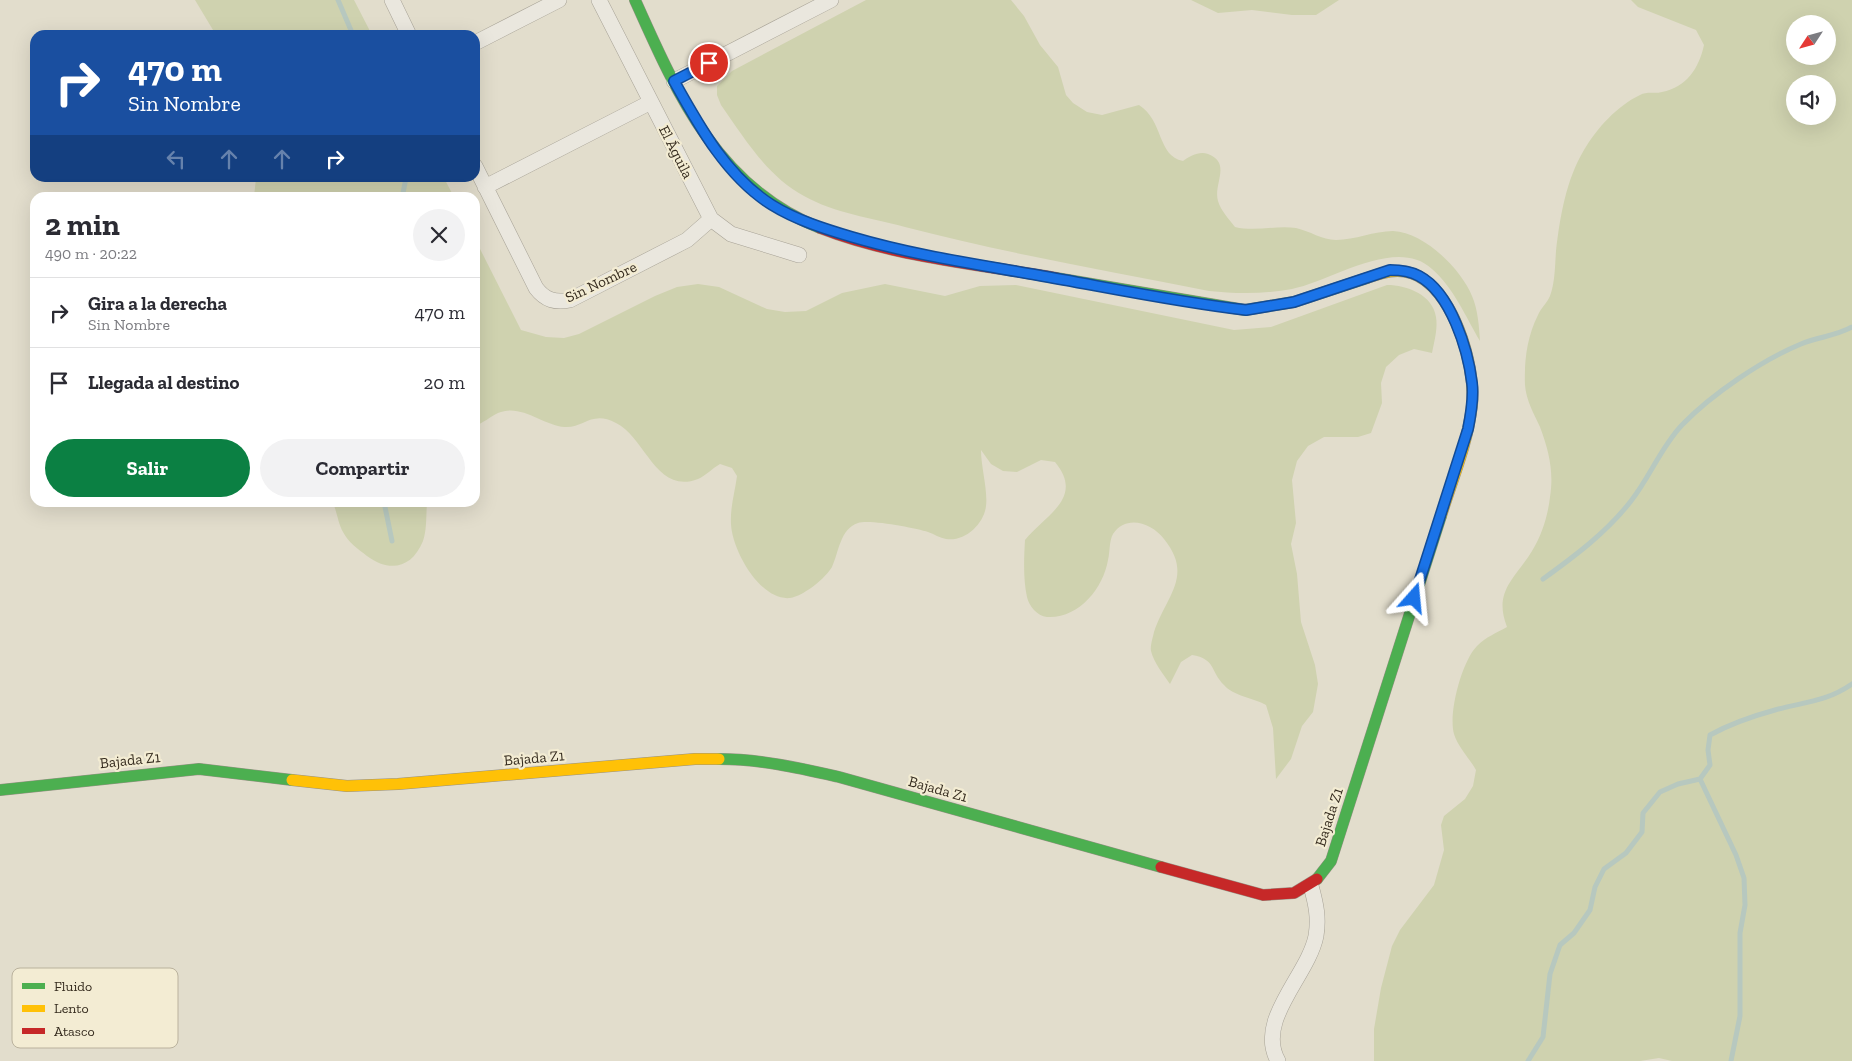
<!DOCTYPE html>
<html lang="es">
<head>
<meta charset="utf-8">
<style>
	:root { --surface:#fff; --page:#f2f2f3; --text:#2b2b33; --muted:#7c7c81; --line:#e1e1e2; --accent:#0b8043 }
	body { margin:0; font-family:"Zilla Slab",serif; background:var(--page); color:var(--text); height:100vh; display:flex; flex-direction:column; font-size:19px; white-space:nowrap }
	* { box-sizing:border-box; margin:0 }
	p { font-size:16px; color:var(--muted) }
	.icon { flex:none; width:28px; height:28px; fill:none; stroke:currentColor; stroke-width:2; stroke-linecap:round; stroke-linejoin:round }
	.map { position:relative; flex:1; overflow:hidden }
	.details { position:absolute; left:30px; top:192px; width:450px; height:315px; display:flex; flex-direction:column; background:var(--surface); border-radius:15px; box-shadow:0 5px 20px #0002 }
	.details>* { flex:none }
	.guide { position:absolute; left:30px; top:30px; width:450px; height:152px; border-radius:15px; box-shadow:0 5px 20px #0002; background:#1a4fa0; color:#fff; overflow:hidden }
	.needle { width:32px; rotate:234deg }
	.tools { position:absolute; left:1786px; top:15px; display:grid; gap:10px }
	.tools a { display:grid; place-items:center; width:50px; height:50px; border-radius:50%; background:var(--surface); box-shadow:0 5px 20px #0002; font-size:25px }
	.pin { position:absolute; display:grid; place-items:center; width:42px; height:42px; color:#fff; margin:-21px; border:2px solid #fff; border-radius:50%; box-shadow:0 1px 5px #0007 }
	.me { position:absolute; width:55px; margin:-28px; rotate:18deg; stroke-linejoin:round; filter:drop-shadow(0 0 4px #0008) }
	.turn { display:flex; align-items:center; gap:18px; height:105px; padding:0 15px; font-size:22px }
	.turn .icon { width:65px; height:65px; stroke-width:2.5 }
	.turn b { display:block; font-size:35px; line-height:42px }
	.lanes { display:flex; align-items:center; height:48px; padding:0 15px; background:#0003; justify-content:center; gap:25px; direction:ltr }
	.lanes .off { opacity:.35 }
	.round { display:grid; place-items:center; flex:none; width:52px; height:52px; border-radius:26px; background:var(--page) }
	.headline { display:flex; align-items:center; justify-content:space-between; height:85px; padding:0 15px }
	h1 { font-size:30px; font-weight:700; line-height:38px }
	.button { display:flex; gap:10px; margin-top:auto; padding:10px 15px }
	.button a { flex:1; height:58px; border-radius:30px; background:var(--accent); color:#fff; font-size:20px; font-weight:700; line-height:58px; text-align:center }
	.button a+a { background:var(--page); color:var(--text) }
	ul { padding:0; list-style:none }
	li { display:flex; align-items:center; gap:15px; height:70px; padding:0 15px; border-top:1px solid var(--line) }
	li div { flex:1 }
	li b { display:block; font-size:19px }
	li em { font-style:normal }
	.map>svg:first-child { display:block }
	.green { fill:#cfd2af; fill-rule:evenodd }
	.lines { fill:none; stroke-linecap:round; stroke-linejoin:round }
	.stream { stroke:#b7c8bf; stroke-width:5 }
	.street-casing { stroke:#a7a296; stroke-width:16 }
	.fast-casing { stroke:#979185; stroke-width:12 }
	.slow-casing { stroke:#979185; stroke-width:12 }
	.jam-casing { stroke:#979185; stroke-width:12 }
	.street { stroke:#eae7de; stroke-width:15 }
	.fast { stroke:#4caf50; stroke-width:11 }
	.slow { stroke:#ffc107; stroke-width:11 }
	.jam { stroke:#c62828; stroke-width:11 }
	.route-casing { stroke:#114b97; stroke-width:12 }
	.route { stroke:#1a73e8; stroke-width:9 }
	.labels { text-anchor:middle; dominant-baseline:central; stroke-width:4.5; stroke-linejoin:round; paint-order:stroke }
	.street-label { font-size:15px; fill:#352b1e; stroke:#f3ecd3 }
	.key { fill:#f3ecd3; stroke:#bab29d; stroke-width:1 }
	.key-label { font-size:14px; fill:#352b1e }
</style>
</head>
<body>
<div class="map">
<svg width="1852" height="1061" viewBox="0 0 1852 1061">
	<rect width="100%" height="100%" fill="#e2ddcc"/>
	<path class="green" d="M195,0H354L372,35H216Z
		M866,0H1011L1024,16L1040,45L1058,67L1066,95L1073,103L1087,112L1102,115L1139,105C1164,121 1157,156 1183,161C1190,156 1199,151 1208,154C1232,163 1213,184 1218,201C1221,211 1229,219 1235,227C1255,232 1276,225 1296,228C1310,231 1322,240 1336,240C1355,240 1374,231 1393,231C1424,232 1461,269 1472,296C1478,310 1479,326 1480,341C1466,317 1453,287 1432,269C1396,236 1332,281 1292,289C1264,294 1237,294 1209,291C1107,271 1005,253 905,227C872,218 834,213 804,196C767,176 745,139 721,105L717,95V86L732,71Z
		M1191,0H1339L1316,15H1292L1252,10L1218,13Z
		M1631,0H1852V1061H1672L1659,1058L1640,1061H1374V1029L1381,988L1392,946L1400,930L1434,885L1444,850L1441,825L1444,816L1465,799L1473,786L1476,770C1470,759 1458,747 1454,734C1448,713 1462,661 1477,646C1486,637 1496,633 1507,627C1493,591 1515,579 1532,551C1542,535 1548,515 1550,497C1554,472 1549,451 1540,427C1534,414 1526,400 1525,385C1524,361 1527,337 1538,315C1541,308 1547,303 1550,296C1555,283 1555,265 1556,251C1560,217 1566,180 1584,150C1597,128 1617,106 1640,95C1647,91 1655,94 1662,92C1687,87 1699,68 1704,45L1696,30L1638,7ZM1795,24H1828V56H1795ZM1795,84H1828V116H1795Z
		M256,178H444L454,197H254Z
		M475,239L521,330L546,337L564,338L579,334L655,296L677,287L698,284L719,287L767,309L785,312L806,311L842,293L885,284L945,296L980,286L1016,285L1234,330L1271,327L1387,285C1407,285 1433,295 1436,317C1438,329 1434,342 1432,353L1414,349L1399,355L1386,367L1381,383L1382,403L1371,433L1358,437H1324L1308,446L1297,461L1292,480L1296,523L1291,544L1297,574L1301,622L1315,665L1318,684L1313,712L1302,726L1291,759L1276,779L1273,728L1266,705C1254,698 1233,696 1224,685C1210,671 1216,659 1192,655L1181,662L1170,684C1163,674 1154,663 1151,651C1150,646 1153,637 1154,632C1166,596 1194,576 1164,539C1152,523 1126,514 1113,534C1109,541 1110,552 1108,560C1103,589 1078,619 1047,617C1037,616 1029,606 1027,597C1023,579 1024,558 1025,540C1045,515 1085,498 1055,462L1041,460L1017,472L1003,471L991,464L981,450C981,467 988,490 986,506C984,524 965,542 946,539C940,538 934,534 928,532C916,528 869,519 858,523C840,529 839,552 832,567C827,575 818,583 811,588C805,592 797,597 790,598C760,601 732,550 731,524C730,507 735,492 737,476L732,468L720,464C713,468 705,476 698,479C656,495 646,438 616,423C592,410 584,428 565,427C542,425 521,403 498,413C490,417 483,423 475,426Z
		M333,503H427C426,514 427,530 423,541C412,568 390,573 367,556C358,549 348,542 343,532C338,523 337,512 333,503Z"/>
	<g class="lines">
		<path class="stream" d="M338,0L353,35
			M402,198L406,178
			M384,502L392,541
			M1543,579C1575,556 1607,532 1631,501C1650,477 1661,447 1682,425C1712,394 1762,360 1801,344C1818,337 1836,336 1852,327
			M1700,779L1736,855L1744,878L1745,905L1740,933V1016L1731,1061
			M1528,1061L1543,1037L1550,974L1560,945L1574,933L1590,910L1595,887L1604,869L1626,853L1642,832L1643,813L1660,792L1678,784L1700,779L1710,765L1708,750L1710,735C1730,724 1753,716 1775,710C1804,702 1826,702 1852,684"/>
		<g class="street-casing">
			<path id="street" d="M392,0L409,35
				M599,0L711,219L731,234L799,255
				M475,43L559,0
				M674,81L831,0
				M475,166L536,288C545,300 555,303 570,300L687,240L711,219
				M485,187L651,102
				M1278,1061C1255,1020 1308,976 1316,936C1319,918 1316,904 1311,886"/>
		</g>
		<g class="fast-casing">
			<path id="fast" d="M635,0C677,94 718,188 820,228
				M1056,278L1245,310L1294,302L1367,278
				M719,759C760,759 799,768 839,777L1161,867
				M0,790L199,769L292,780
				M1317,879L1331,861L1441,516"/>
		</g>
		<g class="slow-casing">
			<path id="slow" d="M1367,278C1382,273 1395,268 1411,273C1453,286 1476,366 1472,405C1468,443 1452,480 1441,516
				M292,780L347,786L398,784L695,759H719"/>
		</g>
		<g class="jam-casing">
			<path id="jam" d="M820,228C894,257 978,264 1056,278
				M1161,867L1263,895L1294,893L1317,879"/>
		</g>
		<use href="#street" class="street"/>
		<use href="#fast" class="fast"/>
		<use href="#slow" class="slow"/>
		<use href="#jam" class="jam"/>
	</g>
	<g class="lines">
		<g class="route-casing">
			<path id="route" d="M709,63L674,81C699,126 727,177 772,205C796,220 825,229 852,237C913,255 975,264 1037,275C1106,287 1176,302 1246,310L1294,302L1390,270C1400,270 1410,271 1419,276C1451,293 1468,350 1472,383C1474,398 1471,414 1468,429L1414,598"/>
		</g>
		<use href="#route" class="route"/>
	</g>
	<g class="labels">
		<g class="street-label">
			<text transform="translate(676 152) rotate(63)">El Águila</text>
			<text transform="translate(601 282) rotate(-25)">Sin Nombre</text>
			<text transform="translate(534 758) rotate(-5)">Bajada Z1</text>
			<text transform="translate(130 760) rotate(-6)">Bajada Z1</text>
			<text transform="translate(938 789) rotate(16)">Bajada Z1</text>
			<text transform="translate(1329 817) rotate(-72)">Bajada Z1</text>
		</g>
	</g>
	<rect x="12" y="968" width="166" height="80" rx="8" class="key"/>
	<rect x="22" y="983" width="23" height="6" fill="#4caf50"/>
	<rect x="22" y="1005" width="23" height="7" fill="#ffc107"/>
	<rect x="22" y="1028" width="23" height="6" fill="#c62828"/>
	<g class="key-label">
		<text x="54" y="991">Fluido</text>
		<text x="54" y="1013">Lento</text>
		<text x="54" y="1036">Atasco</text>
	</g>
</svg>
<div class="tools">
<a><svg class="needle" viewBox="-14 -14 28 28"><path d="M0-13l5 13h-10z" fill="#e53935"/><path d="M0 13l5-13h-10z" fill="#7c7c81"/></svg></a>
<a><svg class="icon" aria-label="sound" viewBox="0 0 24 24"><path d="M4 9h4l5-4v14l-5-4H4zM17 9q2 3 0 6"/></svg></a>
</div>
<div class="pin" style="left:709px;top:63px;background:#d93025"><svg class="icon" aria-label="arrive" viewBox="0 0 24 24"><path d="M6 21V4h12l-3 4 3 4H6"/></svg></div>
<svg class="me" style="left:1414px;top:598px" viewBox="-20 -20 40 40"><path d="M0-17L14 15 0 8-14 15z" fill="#1a73e8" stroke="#fff" stroke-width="4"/></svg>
<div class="guide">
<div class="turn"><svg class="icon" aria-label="right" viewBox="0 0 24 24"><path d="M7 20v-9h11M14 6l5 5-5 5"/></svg><div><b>470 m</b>Sin Nombre</div></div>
<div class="lanes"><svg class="icon off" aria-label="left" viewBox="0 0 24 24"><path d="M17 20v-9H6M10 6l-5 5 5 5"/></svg><svg class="icon off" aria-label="ahead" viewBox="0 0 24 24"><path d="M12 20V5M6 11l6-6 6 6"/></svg><svg class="icon off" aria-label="ahead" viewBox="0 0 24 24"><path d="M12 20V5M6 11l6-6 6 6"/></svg><svg class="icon" aria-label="right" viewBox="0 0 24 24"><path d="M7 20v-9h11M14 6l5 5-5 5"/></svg></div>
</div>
<section class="details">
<div class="headline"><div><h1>2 min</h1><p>490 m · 20:22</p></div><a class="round"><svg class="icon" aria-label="close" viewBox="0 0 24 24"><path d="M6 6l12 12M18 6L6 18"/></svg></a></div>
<ul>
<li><svg class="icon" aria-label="right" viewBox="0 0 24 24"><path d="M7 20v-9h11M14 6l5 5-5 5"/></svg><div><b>Gira a la derecha</b><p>Sin Nombre</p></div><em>470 m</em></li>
<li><svg class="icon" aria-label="arrive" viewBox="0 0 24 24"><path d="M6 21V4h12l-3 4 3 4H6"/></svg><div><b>Llegada al destino</b></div><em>20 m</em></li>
</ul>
<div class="button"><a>Salir</a><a>Compartir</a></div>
</section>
</div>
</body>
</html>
